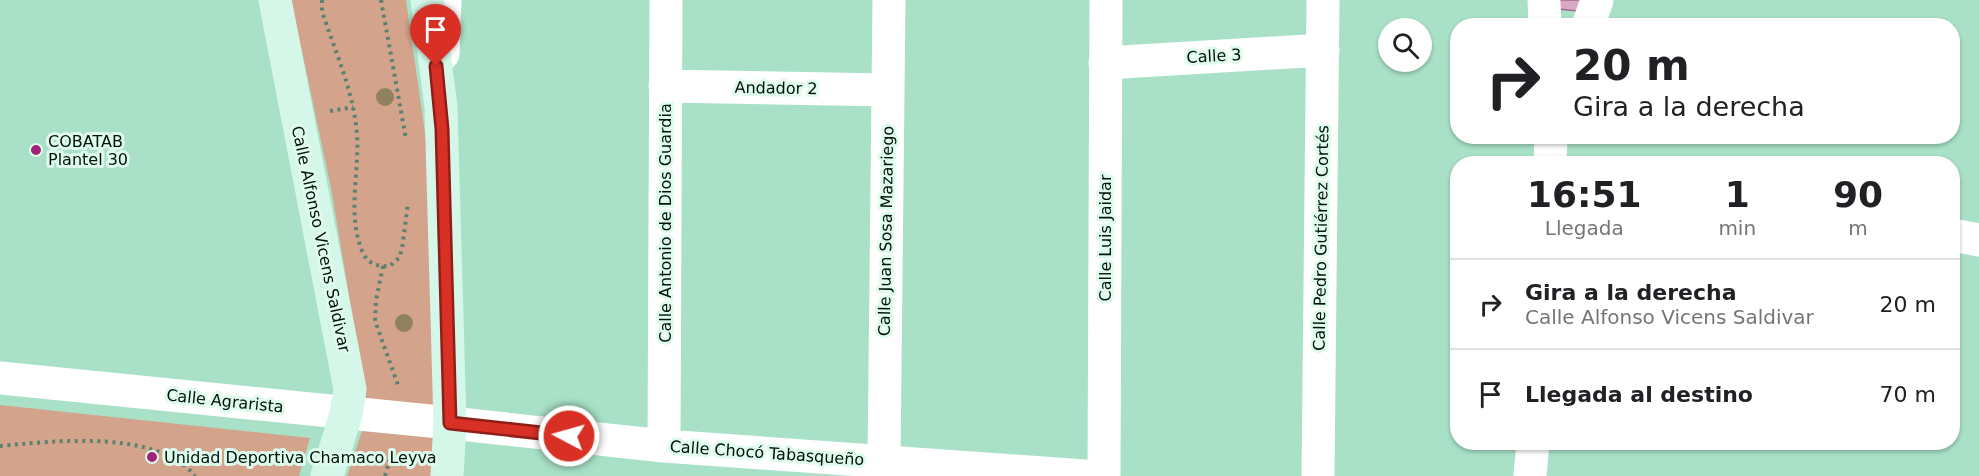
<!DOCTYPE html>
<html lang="es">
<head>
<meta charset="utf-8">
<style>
	:root { --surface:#fff; --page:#f6f6f6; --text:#202124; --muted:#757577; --line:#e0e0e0 }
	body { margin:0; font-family:"DejaVu Sans",sans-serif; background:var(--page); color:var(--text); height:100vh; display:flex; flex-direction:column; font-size:22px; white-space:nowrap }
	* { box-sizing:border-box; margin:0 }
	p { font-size:20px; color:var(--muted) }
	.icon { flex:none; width:33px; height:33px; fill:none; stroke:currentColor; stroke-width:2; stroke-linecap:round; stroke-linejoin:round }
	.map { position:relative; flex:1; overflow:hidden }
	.sheet { position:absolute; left:1450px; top:156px; width:510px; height:294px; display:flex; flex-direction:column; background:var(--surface); border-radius:24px; box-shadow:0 2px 4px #0004 }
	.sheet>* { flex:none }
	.hud { position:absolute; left:1450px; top:18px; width:510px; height:126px; border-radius:24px; box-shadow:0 2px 4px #0004; background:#fff; color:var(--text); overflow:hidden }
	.tools { position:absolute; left:1378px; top:18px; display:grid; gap:12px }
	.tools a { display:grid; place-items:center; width:54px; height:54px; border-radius:50%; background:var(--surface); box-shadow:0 2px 4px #0004; font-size:30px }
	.pin { position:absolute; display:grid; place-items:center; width:51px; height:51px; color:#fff; margin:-62px -26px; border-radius:50% 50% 50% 0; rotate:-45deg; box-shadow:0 0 6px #0007 }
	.pin .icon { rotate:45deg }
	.me { position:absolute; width:66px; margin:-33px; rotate:276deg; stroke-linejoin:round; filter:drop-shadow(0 0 4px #0008) }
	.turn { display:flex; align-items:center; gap:21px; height:126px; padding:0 24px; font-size:27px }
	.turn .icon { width:78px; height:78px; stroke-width:2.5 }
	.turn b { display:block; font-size:42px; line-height:51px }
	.eta { display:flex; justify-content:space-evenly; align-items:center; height:102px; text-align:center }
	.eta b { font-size:36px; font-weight:600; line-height:42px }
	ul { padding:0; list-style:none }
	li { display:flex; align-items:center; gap:18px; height:90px; padding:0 24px; border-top:2px solid var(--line) }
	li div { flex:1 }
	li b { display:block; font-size:22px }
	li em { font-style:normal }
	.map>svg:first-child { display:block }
	.green { fill:#d4a38c }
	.building { fill:#daa8c3; stroke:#9e6f89; stroke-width:1.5 }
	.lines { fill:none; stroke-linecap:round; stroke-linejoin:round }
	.path { stroke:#5b8270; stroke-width:4; stroke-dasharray:3 4.5; stroke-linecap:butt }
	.minor { stroke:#fff; stroke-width:33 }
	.tertiary { stroke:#fff; stroke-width:33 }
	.secondary { stroke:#d5f7e9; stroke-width:33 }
	.tree { fill:#908261 }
	.route-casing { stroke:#8d1f18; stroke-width:15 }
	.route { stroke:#d93025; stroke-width:10 }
	.poi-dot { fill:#a12377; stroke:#dffbed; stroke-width:2 }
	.labels { text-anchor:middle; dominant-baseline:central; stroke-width:6; stroke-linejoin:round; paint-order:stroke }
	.street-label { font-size:16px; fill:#001209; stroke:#dffbed }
	.poi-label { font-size:16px; fill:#001209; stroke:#dffbed; text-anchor:start }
</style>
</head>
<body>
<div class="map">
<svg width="1979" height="476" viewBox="0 0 1979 476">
	<rect width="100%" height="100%" fill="#a8e1c7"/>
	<path class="green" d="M291,0H406L430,168L436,407L366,398L331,188Z
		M0,405L310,438L299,476H0Z
		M362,431L437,438L435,476H347Z"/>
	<path class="building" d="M1560,0H1581L1577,11L1559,9Z"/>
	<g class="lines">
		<path class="path" d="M322,0V11C334,49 351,85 356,125C362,167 345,213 363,253C368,264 379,267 390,266L399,258L402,249L408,203
			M381,0L406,139
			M330,111L353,107
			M383,266L376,300L375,321L398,385
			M0,446C53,441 158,429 195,476
			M385,476L392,451"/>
		<path class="minor" d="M1544,0L1545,26
			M1588,26L1597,0
			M443,54L445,0
			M1105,63L1323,50
			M665,86L888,90
			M1550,164L1551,136
			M1953,235L1979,240
			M450,423L664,446L1085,476
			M664,446L666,0
			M884,462L889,0
			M1104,476L1106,0
			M1318,476L1323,0
			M1530,476L1533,442"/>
		<path class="tertiary" d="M0,378L450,423"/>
		<path class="secondary" d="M275,0L350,389L346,414L327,476
			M427,0L441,107L450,423L447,476"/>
	</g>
	<g class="tree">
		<circle cx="385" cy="97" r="9"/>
		<circle cx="404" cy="323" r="9"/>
	</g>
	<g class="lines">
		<g class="route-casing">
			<path id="route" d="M436,66L442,129L450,423L569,436"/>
		</g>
		<use href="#route" class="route"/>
	</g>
	<g class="poi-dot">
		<circle cx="36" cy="150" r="6"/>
		<circle cx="152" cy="457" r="6"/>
	</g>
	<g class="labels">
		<g class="street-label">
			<text transform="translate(1214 56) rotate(-3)">Calle 3</text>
			<text transform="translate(776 88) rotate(1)">Andador 2</text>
			<text transform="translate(665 223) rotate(-90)">Calle Antonio de Dios Guardia</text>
			<text transform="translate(886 231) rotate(-89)">Calle Juan Sosa Mazariego</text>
			<text transform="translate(1105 238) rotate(-90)">Calle Luis Jaidar</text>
			<text transform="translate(1321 238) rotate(-89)">Calle Pedro Gutiérrez Cortés</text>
			<text transform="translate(321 239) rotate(78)">Calle Alfonso Vicens Saldivar</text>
			<text transform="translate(225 401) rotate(6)">Calle Agrarista</text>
			<text transform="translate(767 453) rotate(4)">Calle Chocó Tabasqueño</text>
		</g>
		<g class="poi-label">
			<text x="48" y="141">COBATAB<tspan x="48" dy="18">Plantel 30</tspan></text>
			<text x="164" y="457">Unidad Deportiva Chamaco Leyva</text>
		</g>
	</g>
</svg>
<div class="tools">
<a><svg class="icon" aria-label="search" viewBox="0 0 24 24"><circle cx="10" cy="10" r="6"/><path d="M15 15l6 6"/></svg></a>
</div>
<div class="pin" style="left:436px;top:66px;background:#d93025"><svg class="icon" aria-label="arrive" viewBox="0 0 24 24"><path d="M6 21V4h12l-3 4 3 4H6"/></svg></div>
<svg class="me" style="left:569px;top:436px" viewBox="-20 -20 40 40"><circle r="17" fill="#d93025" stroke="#fff" stroke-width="3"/><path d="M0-11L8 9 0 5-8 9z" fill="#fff"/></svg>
<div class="hud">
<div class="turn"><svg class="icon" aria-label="right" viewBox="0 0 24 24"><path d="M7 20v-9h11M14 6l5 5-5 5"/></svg><div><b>20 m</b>Gira a la derecha</div></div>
</div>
<section class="sheet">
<div class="eta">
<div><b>16:51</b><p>Llegada</p></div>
<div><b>1</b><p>min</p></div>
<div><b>90</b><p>m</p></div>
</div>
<ul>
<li><svg class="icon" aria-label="right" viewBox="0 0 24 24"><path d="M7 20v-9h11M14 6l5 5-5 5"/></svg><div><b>Gira a la derecha</b><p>Calle Alfonso Vicens Saldivar</p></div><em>20 m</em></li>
<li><svg class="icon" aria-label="arrive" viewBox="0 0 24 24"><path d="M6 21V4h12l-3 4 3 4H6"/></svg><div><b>Llegada al destino</b></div><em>70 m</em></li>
</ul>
</section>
</div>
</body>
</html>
